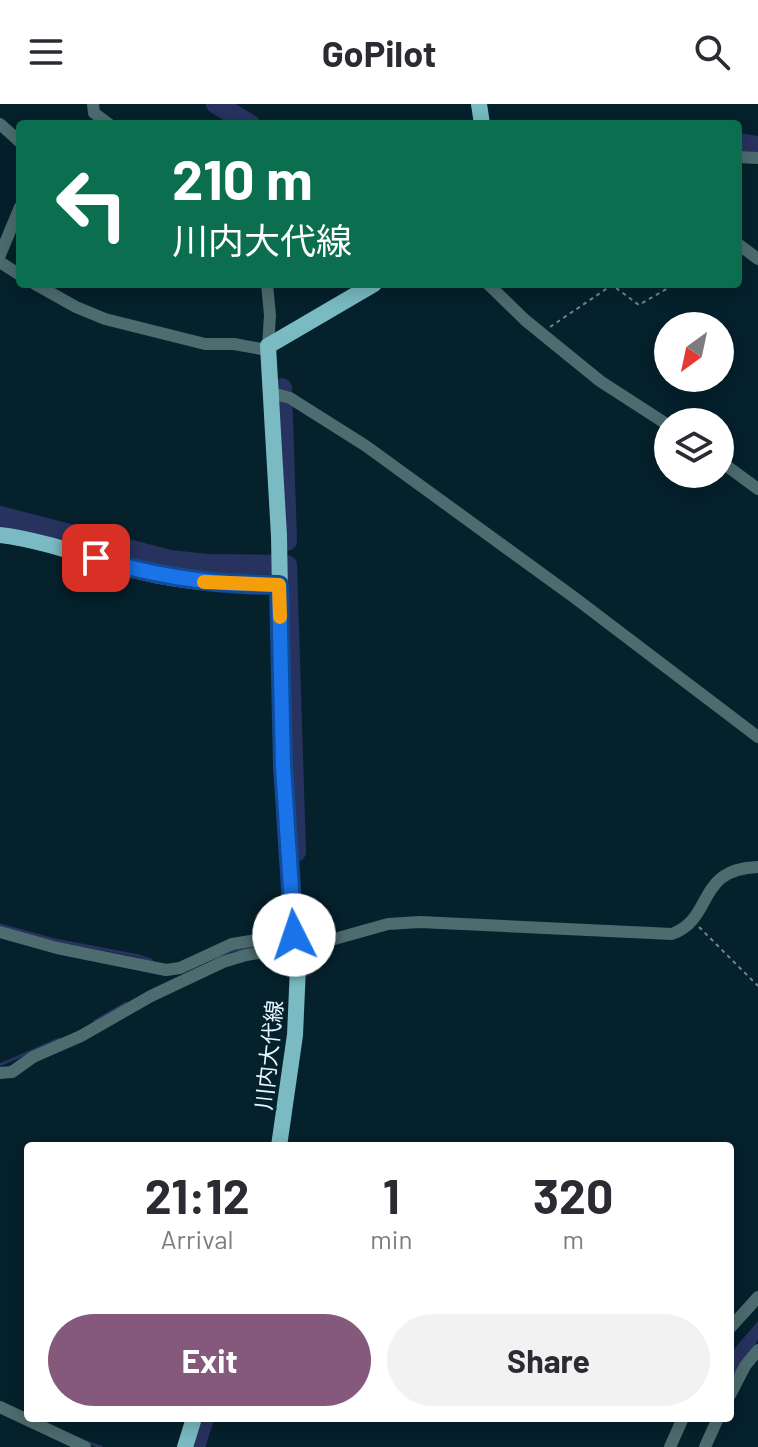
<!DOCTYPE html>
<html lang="en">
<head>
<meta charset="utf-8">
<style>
	:root { --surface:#fff; --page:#f2f2f3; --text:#2b2b33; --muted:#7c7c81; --accent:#85597c }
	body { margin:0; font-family:Barlow,"Noto Sans JP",sans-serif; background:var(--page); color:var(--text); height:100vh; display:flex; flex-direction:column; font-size:30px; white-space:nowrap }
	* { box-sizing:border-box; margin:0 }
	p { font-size:26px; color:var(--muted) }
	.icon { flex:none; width:44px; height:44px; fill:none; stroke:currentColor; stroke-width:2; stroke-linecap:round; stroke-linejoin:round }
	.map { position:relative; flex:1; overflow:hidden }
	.details { position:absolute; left:24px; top:1038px; width:710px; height:280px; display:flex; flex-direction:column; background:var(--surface); border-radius:8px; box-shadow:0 4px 20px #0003 }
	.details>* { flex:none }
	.guide { position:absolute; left:16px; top:16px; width:726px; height:168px; border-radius:8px; box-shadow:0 4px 20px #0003; background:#0b6e4f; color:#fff; overflow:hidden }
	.needle { width:52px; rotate:213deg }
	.buttons { position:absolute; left:654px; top:208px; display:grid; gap:16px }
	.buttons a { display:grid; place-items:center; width:80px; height:80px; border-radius:50%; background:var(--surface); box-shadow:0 4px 20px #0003; font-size:40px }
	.pin { position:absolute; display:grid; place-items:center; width:68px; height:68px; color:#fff; margin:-34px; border-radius:16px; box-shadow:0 4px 12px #0006 }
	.me { position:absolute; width:88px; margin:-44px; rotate:356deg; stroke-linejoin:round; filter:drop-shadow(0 0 6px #0008) }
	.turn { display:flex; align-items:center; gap:28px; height:168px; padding:0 24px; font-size:36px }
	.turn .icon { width:104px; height:104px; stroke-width:2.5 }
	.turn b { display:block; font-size:56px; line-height:68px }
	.eta { display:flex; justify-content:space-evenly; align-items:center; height:136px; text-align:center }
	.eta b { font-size:48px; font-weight:700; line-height:56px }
	.button { display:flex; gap:16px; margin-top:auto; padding:16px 24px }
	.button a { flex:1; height:92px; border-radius:48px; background:var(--accent); color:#fff; font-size:32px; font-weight:700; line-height:92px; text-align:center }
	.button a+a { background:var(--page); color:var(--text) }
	header { display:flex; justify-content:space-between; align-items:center; height:104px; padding:0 24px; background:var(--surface); font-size:36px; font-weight:700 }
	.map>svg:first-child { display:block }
	.water { fill:#28325f }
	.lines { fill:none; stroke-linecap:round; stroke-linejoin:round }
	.stream { stroke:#28325f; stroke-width:3 }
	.river { stroke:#28325f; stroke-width:20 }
	.path { stroke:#6f858f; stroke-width:2; stroke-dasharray:4 4; stroke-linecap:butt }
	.minor { stroke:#4d6c6f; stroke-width:12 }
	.major { stroke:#7abbc3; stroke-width:16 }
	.route-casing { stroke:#114b97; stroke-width:20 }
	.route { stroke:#1a73e8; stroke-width:14 }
	.slow { stroke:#f59e0b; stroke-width:14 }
	.labels { text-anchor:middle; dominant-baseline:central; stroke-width:6; stroke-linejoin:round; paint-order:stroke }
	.street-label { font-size:22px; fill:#e7f7ff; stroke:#05212c }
</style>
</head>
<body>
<header><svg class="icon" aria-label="menu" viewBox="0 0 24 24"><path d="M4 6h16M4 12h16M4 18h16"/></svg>GoPilot<svg class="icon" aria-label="search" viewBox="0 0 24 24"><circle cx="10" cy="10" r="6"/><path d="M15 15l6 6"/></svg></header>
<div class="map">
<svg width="758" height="1343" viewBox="0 0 758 1343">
	<rect width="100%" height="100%" fill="#05212c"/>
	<path class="water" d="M758,1217V1236L730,1280V1250Z"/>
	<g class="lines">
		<path class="stream" d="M0,821L55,836L139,852L151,856L153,859
			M215,855L231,847L281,838
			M95,917L126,899
			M0,961L59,935
			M86,1338L101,1343"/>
		<path class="river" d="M216,0L250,20
			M738,39L758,42
			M282,284L287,437
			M0,412L170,456L207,460L287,461L296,748
			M300,799L305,863
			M195,1343L204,1314"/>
		<path class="path" d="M550,223L612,181L639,201L675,180
			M699,823L758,882"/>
		<path class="minor" d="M93,0L94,9L109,20
			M0,20L20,38
			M738,53L758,54
			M738,140L758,155
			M0,151L20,103
			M0,158L20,171
			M35,180L76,203L105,215L205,240H234L267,246
			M267,180L270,211L268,242
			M488,180L525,216L600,277L668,321
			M272,289L290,294L366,342L575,494L758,633
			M720,357L758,385
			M0,828L57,844L166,866L180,864L232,840L293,830
			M0,969L12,968L33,953L81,932L151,892L223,858L246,851L313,841L388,820L420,818L672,830C715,814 695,765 758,763
			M730,1224L758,1193
			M730,1291L745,1262L758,1246
			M0,1303L85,1343
			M670,1343L683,1314
			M705,1343L718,1314"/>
		<path class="major" d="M479,0L482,20
			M0,431C47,437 92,455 138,467C184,479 232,481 279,481
			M279,1042L295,931L298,863L283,662L279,432L268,242L374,180
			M185,1343L194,1314"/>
	</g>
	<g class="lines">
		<g class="route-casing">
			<path id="route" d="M96,454C156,473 215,481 279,481L283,662L294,831"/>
		</g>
		<use href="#route" class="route"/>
		<path class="slow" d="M204,478L279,481L280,513"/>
	</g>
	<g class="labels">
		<g class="street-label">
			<text transform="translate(268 951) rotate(-84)">川内大代線</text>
		</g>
	</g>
</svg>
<div class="buttons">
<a><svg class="needle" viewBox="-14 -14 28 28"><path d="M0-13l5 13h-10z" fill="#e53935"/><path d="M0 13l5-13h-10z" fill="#7c7c81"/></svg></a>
<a><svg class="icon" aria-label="layers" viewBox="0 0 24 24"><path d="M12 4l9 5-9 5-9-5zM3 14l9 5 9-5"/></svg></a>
</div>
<div class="pin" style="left:96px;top:454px;background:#d93025"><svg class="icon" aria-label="arrive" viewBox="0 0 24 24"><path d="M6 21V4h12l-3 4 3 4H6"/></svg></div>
<svg class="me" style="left:294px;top:831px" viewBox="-20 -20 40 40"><circle r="19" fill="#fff"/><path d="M0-13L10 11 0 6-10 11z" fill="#1a73e8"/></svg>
<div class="guide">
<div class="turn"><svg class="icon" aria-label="left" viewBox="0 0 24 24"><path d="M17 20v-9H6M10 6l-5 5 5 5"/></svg><div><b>210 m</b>川内大代線</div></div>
</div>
<section class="details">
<div class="eta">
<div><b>21:12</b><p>Arrival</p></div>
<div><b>1</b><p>min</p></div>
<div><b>320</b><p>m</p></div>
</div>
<div class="button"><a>Exit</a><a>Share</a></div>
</section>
</div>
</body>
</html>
